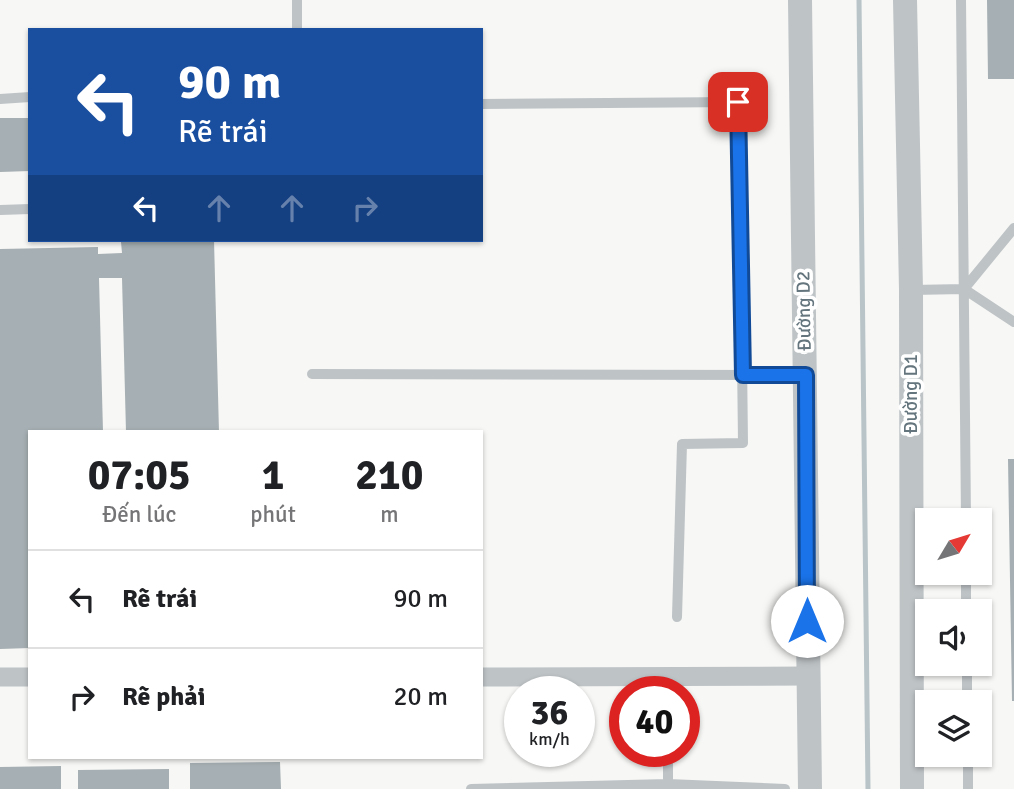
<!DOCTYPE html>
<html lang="vi">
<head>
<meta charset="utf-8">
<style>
	:root { --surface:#fff; --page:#f2f2f2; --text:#202124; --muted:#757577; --line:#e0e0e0 }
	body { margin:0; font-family:Signika,sans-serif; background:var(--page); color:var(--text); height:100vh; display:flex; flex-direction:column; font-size:26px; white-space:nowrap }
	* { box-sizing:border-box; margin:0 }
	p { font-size:23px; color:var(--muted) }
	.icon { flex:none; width:38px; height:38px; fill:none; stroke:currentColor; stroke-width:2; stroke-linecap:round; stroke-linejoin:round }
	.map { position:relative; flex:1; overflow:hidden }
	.details { position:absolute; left:28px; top:430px; width:455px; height:329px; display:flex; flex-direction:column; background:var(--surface); border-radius:0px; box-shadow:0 2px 5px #0004 }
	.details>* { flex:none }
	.top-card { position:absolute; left:28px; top:28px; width:455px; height:214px; border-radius:0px; box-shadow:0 2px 5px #0004; background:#1a4fa0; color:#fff; overflow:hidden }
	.needle { width:46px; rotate:52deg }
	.fabs { position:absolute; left:915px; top:508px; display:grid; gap:14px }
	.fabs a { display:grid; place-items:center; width:77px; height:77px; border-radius:0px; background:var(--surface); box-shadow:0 2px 5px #0004; font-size:35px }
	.speed { position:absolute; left:504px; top:676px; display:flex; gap:14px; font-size:35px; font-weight:700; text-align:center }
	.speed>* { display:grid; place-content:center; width:91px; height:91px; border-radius:50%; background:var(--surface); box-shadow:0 2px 5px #0004; line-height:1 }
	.speed small { font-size:18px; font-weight:400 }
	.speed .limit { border:10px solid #d22; background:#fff; color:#111 }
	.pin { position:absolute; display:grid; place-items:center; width:60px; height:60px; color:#fff; margin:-30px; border-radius:14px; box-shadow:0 4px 10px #0006 }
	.me { position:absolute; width:77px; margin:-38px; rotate:0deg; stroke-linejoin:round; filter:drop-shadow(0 0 5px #0008) }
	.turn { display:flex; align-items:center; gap:24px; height:147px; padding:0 35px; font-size:32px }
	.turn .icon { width:91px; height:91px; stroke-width:2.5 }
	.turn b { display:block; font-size:49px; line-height:60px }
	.lanes { display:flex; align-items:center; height:66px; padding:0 35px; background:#0003; justify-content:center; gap:35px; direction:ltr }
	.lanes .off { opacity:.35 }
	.eta { display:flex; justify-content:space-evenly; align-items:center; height:119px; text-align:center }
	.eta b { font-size:42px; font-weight:700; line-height:49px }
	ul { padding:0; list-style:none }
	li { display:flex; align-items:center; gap:21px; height:98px; padding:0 35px; border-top:2px solid var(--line) }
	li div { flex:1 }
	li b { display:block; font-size:26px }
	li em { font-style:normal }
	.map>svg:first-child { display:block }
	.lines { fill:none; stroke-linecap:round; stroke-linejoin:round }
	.stream { stroke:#b8c4c8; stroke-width:5 }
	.building { fill:#a6afb3 }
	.service { stroke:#bec3c6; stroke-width:10 }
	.minor { stroke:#bec3c6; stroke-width:19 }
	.tertiary { stroke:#bec3c6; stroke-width:24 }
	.route-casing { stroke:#114b97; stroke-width:18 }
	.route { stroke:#1a73e8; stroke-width:12 }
	.labels { text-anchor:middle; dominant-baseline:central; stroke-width:7; stroke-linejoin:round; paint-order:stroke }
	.street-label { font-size:19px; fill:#64757d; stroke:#fff }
</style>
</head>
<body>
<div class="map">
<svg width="1014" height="789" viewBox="0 0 1014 789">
	<rect width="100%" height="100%" fill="#f7f7f5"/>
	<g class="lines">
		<path class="stream" d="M859,0L868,789"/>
	</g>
	<path class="building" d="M987,0H1014V79H988Z
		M0,118H30V171L0,172Z
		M214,240L219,432H126L122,278H99L103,432H30V648L0,649V249L98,247V254L122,253L121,242Z
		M1008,459H1014V701H1012Z
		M280,762L281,789H190V763Z
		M61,766V789H0V767Z
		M169,769V789H78V770Z"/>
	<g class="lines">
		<path class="service" d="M297,0V30
			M961,0L966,520
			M0,99L30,97
			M481,104L739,102L743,443L682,444L677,617
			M0,210L30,209
			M964,289L1014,228
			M912,290L964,289L1014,322
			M312,374L805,375
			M966,572V611
			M967,663V702
			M667,676V691
			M668,751V784
			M968,754V789
			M471,789L668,784L785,789"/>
		<path class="minor" d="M0,677H30
			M481,677L808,676"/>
		<path class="tertiary" d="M800,0L810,789
			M905,0L911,290L912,789"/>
	</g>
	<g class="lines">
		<g class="route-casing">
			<path id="route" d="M738,102L743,375H806L807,621"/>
		</g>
		<use href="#route" class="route"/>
	</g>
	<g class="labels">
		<g class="street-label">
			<text transform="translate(804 311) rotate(-91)">Đường D2</text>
			<text transform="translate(911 394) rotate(-90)">Đường D1</text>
		</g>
	</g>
</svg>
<div class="fabs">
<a><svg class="needle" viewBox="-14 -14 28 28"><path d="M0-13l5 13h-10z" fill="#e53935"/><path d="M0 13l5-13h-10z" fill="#757577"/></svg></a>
<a><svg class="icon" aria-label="sound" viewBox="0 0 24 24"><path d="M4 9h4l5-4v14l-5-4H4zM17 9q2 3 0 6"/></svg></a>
<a><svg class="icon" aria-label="layers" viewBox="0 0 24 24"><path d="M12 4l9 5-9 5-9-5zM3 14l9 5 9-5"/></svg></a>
</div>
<div class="speed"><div>36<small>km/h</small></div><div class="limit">40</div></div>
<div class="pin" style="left:738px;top:102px;background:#d93025"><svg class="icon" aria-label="arrive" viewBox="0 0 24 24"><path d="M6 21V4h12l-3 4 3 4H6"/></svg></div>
<svg class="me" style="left:807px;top:621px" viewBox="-20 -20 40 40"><circle r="19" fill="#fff"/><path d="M0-13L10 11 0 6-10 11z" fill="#1a73e8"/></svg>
<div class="top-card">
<div class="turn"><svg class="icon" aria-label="left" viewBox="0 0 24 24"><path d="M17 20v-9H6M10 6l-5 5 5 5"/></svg><div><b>90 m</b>Rẽ trái</div></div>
<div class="lanes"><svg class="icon" aria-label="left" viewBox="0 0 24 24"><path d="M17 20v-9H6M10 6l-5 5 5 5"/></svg><svg class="icon off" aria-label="ahead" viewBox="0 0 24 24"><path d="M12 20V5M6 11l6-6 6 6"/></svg><svg class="icon off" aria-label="ahead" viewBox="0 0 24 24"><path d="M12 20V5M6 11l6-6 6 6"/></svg><svg class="icon off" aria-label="right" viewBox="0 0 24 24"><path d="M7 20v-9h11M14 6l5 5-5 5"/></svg></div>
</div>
<section class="details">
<div class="eta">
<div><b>07:05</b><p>Đến lúc</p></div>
<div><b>1</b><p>phút</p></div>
<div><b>210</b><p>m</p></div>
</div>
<ul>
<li><svg class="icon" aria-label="left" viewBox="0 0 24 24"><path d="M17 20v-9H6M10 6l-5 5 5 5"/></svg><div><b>Rẽ trái</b></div><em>90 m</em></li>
<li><svg class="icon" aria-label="right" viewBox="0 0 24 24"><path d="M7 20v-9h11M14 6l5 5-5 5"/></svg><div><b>Rẽ phải</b></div><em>20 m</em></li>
</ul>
</section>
</div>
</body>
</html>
